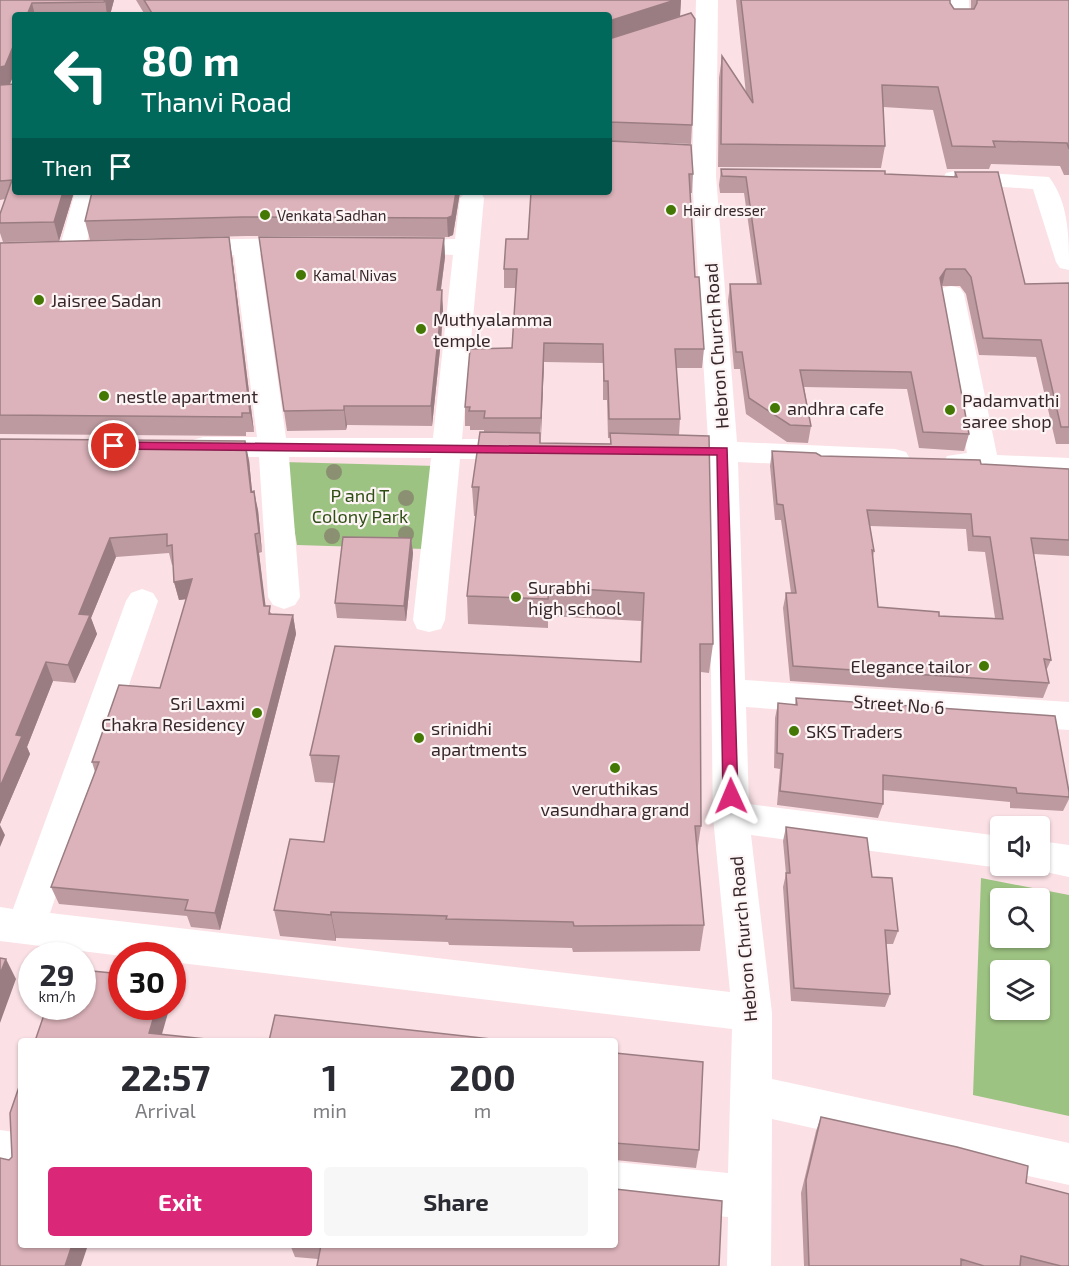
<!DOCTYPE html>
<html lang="en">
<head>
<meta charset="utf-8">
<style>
	:root { --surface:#fff; --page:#f7f7f7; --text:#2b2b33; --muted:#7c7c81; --accent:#db2777 }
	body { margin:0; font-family:"Exo 2",sans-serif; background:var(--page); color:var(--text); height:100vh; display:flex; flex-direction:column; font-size:22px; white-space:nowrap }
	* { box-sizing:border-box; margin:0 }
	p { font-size:20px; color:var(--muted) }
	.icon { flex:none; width:33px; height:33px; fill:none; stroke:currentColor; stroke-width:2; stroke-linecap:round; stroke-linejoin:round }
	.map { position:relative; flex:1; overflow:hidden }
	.sheet { position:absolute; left:18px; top:1038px; width:600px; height:210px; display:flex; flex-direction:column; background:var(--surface); border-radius:6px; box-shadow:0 2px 4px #0004 }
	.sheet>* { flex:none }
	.top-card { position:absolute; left:12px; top:12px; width:600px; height:183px; border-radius:6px; box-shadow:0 2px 4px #0004; background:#00695c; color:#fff; overflow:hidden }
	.tools { position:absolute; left:990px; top:816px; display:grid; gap:12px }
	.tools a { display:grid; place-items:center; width:60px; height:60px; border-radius:6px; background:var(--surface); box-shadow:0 2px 4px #0004; font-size:30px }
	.speed { position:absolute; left:18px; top:942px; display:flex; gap:12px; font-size:30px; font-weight:700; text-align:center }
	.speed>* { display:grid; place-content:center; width:78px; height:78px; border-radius:50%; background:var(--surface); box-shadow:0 2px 4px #0004; line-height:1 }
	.speed small { font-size:15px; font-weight:400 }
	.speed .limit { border:9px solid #d22; background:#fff; color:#111 }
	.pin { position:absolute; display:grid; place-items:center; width:51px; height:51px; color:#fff; margin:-26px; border:3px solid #fff; border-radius:50%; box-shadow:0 2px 6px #0007 }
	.me { position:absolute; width:66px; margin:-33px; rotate:359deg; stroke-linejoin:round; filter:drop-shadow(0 0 4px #0008) }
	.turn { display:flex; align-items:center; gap:21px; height:126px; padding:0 30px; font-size:27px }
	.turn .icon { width:78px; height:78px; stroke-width:2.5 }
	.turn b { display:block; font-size:42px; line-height:51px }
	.then { display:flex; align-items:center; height:57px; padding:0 30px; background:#0003; gap:12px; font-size:22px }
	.eta { display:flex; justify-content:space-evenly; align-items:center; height:102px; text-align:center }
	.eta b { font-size:36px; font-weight:700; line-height:42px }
	.cta { display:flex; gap:12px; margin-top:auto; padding:12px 30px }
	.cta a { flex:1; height:69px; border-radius:6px; background:var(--accent); color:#fff; font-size:24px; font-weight:700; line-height:69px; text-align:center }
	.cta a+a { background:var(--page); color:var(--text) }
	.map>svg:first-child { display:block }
	.green { fill:#9dc382; fill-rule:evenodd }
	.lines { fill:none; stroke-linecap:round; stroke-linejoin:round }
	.minor { fill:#fff; fill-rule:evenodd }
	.tree { fill:#8b9072 }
	.wall { fill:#bd9aa0; fill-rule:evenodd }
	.shaded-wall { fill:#9a7d82 }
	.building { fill:#dcb3ba; stroke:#9a7d82; stroke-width:1.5; fill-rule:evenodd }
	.route { fill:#db2777; stroke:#8e194d; stroke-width:1.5 }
	.poi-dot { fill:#447804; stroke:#fdf4f5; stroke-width:2 }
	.labels { text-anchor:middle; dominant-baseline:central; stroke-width:4.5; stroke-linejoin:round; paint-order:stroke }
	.far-poi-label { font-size:15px; fill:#37272a; stroke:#fdf4f5; text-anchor:start }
	.poi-label { font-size:18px; fill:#37272a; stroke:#fdf4f5; text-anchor:start }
	.street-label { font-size:18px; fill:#37272a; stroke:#fdf4f5 }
	.park-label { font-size:18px; fill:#2f4e14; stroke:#fdf4f5 }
</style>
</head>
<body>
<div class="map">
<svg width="1069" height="1266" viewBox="0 0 1069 1266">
	<rect width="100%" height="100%" fill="#fbe1e6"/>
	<path class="green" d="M283,462L437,466L425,549L297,545Z
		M981,878L1069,895V1116L973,1095ZM1000,898H1040V938H1000ZM1000,970H1040V1010H1000Z"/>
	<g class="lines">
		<path class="minor" d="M696,0H718L716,176L737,442L895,449L906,452L910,459L906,466L895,469L738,462L745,680L1069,702V730L746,707L749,804L1000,836V866H1006L1000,868L751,835L772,1013V1079L1069,1143V1185L772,1119L771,1266H727L728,1217L615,1206V1162L728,1173L732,1029L172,962V956H122L0,941V907L13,909L126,601L131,593L142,589L153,593L158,601L50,913L730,992L713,817L708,460L691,457L686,450L691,443L708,440L692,176Z
			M947,0H969L970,25L967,30H951L948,25Z
			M955,171L1049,177C1069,203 1069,237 1069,270L1060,268L1056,262L1033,189L946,183L943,178L946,173Z
			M75,192H99L87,242L116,244L120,249L116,254L72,258L63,255L59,250Z
			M466,192L481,193L484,198L462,439H523L533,442L538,449L533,456L523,459H460L445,620L441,629L429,632L417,629L413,620L431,458L289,457L300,597L295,605L284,609L273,605L268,597L259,457H203L193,454L188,447L193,440L203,437H257L234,255L177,253L173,248L177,243L186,240L305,238L314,241L318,246L314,251L260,254L286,438H433L453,255L390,251L386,246L390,241L455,239L460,198Z
			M951,286L960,288L964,294L997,455L1069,458V478L958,473L947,470L943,463L947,456L967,453L938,294L942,288Z
			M1040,841L1069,845V877L1027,868L1026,866H1040Z
			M0,1130L21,1133V1175L0,1172Z"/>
	</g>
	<g class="tree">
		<circle cx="334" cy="472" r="8"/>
		<circle cx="406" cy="498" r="8"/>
		<circle cx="406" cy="534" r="8"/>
		<circle cx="332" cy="536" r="8"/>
	</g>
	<path class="wall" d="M0,0H114L110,15H15L10,84L15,192H74L59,241L3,242L0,233V214L5,199L0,200Z
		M136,0H681L680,16L612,38L692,125L691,144L617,141L693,174L692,193H690L695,277L704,349L702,368H676L680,419L679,435L713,644L709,673L701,672V826L697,852L704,925L700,951L573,952L572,948L449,945L448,942L336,938V941L280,936L274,910L324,842L334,783L315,782L310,755L640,662L641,621L548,616V628L468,624L467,596L476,516H474L472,487L484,432V430H470V426H465V407L512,348L516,288H504V269L528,239L609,15H145ZM544,362L603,363V400H607L608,438H610V444L540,443Z
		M736,0H950V3L954,9H971V0H1069V175H1064L1060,166L991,164L989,169H947L933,110L883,107L885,146L881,168L718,167L719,78L722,56L746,94Z
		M721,169L954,177L955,172L1025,284L1069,283V444H1056L1036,357L979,355L966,294L960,286H941L969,434L964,451L919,448L907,389L804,387L811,426L808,443L787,442L746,414L740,369H734L728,301L730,284H757L744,193H720L719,185Z
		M92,192H460L453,235L448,237L246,236L90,240L85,221Z
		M444,238L445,257L441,290L443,310L441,340L432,426L347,425L346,430L287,431L284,411Z
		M0,243L232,256L254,432H246V436L0,434Z
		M0,439L249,460L252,492L258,510L262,552L259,553L265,606L272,614L293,615L296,634L220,930L191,927L187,916L59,904L51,887L95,772L92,762L160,688L186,599L179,600L174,582L173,565H172L169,553L116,557L91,618L97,634L75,683L53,681L27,747L30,754L0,824Z
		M772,451L821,456L981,464L1069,469V556L1034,554L1051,660L1046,671L1049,683L1043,698L790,681L783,608L786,593H791L781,520H775L770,466ZM870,526L966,529L968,551L985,552L995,618L939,616L878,607L873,557L874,551Z
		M411,538L413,553L406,621L337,618L335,603Z
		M796,698L1069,792V799L1063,811L1010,808V802L883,790V804L878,818L777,805L780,769L774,768L775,718L778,703L795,705Z
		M786,827L872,877L898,931L893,944H886L890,994L885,1007L791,1001L783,887L786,874L783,841Z
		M615,1053L699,1150L696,1168L615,1160Z
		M821,1117L1026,1183L1069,1266H804L801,1193L816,1131Z
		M280,1245H615L318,1259L295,1257L291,1247Z"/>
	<path class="shaded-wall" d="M105,0H114L110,15H107Z
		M675,0H681L680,16L609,39V21Z
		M32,3L35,15H27Z
		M15,42V72L10,84L0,86V67Z
		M63,192H74L59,241L54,222Z
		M456,192H460L453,235L448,237L447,218Z
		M229,237L232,256L254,432L250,413Z
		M444,238L445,257L438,310L437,290Z
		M946,269L942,286L940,278Z
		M442,290L443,310L441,340L432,426L431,406Z
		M544,343V362L541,437V418Z
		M344,406L347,425L346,430L344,410Z
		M245,441L249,460L254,511L251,492Z
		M254,491L258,510L262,552L259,533Z
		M255,534L259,553L268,625L264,606Z
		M110,538L116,557L91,618L97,634L75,683L68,665L79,614Z
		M411,538L413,553L406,621L404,606Z
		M192,579L196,598L179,600L174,582Z
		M293,615L296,634L220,930L215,913Z
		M46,662L53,681L27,747L30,754L0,824V787L16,735Z
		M0,825L5,835L0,847Z
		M331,912L336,938V941L331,915Z
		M6,959L16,979L0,1023V974Z
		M157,1006H170L160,1041L149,1033Z
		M72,1245H88L81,1266H65Z"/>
	<path class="building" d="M0,0H105L104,2L32,3L27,15H15V42L5,66L0,67Z
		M144,0H675L609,21V15H153Z
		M741,0H950V3L954,9H974L977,3V0H1069V149L1067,143L993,141L995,147L952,146L938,87L882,85L885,146L721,144L722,56L753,103Z
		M691,13L695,19L692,125L610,122L609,123V39Z
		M15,84V192H63L54,222L0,223V214L12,180L0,181V85Z
		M609,136L610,141L691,145L693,174H689L695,277H699L704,349H675L680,419H609L608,381H604L603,344L544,343L541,418H484L485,411H469L470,407H465L470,349L512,348L517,269H504L506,239H528L531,192H609Z
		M721,169L885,171V174L957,177L955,172H998L1025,284L1069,283V427H1061L1041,340L983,338L971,277L965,269H946L940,278L969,434L923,432L911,372L800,370L811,426L790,425L749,398L742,352H736L730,284H761L746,177L722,176Z
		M92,192H456L452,216L447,218L243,217L85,221Z
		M229,237L250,413H242V417L0,415V243Z
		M259,237L444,238L437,290H442L440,320L431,406H344V410L284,411Z
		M480,432L540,433V443L611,444L610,433L709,436L713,644H700L701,826H695L704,925L574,926L573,922L446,919L447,916L331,912V915L274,910L290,839L324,842L339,756L310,755L335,646L641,662L644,593L549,587L548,599L467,596L479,487H472Z
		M0,439L245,441L251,492L254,491L259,533L255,534L264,606H270L269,614L293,615L215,913L185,910L188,900L51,887L99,762H92L119,685L160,688L192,579L174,582L172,545L167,546V534L110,538L79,614L90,615L68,665L46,662L16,735L22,736L0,787Z
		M772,451L816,453L821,456L980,460L981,464L1069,469V540L1031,538L1051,660L1044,659L1049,683L793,666L786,593H796L783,505L777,504ZM867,510L971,514L973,536L990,537L1003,619L939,616V612L878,607L872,550L874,551Z
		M343,537L411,538L404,606L335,603Z
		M796,698L1055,716L1069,792V797L1017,793L1016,788L883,775V804L780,791L783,754L777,753L778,703L797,705Z
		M786,827L867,838L872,877L892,878L898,931L885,930L890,994L794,988L786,873H790Z
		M0,958L6,959L0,974Z
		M82,970L122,974V1006H157L149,1033L225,1041H35L47,1006H82Z
		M275,1015L509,1041H269Z
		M615,1053L703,1062L699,1150L615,1143V1159Z
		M21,1081V1245H72L65,1266H0V1158L9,1160L12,1157L10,1113Z
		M821,1117L957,1147L1028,1166L1026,1183L1069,1194V1266H1061L1021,1256L1020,1266H984L961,1259V1266H809L806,1180Z
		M615,1189L722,1201L719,1266H317L321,1245H615Z"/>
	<path class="route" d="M114,442L727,448L738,796L736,801H725L723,796L717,455L110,449V443Z"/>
	<g class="poi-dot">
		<circle cx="671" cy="210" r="6"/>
		<circle cx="265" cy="215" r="6"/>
		<circle cx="301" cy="275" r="6"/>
		<circle cx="39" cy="300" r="6"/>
		<circle cx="421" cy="329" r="6"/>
		<circle cx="104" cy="396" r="6"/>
		<circle cx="775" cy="408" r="6"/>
		<circle cx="950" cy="410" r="6"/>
		<circle cx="516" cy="597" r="6"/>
		<circle cx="984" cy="666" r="6"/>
		<circle cx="257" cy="713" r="6"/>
		<circle cx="794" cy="731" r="6"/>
		<circle cx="419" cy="738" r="6"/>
		<circle cx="615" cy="768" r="6"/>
	</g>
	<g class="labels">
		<g class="far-poi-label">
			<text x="683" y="210">Hair dresser</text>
			<text x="277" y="215">Venkata Sadhan</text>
			<text x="313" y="275">Kamal Nivas</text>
		</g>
		<g class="poi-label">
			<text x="51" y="300">Jaisree Sadan</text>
			<text x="433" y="319">Muthyalamma<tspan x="433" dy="21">temple</tspan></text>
			<text x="116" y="396">nestle apartment</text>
			<text x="962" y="400">Padamvathi<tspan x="962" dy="21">saree shop</tspan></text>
			<text x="787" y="408">andhra cafe</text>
			<text x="528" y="587">Surabhi<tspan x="528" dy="21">high school</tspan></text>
			<text x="972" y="666" text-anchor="end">Elegance tailor</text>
			<text x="245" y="703" text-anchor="end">Sri Laxmi<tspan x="245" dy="21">Chakra Residency</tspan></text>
			<text x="431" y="728">srinidhi<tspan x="431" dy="21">apartments</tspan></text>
			<text x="806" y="731">SKS Traders</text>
			<text x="615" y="788" text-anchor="middle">veruthikas<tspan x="615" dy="21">vasundhara grand</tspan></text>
		</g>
		<g class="street-label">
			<text transform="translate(716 346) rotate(-94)">Hebron Church Road</text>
			<text transform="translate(899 704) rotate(4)">Street No 6</text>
			<text transform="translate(743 939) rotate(-95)">Hebron Church Road</text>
		</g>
		<g class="park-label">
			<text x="360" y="495">P and T<tspan x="360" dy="21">Colony Park</tspan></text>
		</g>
	</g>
</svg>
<div class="tools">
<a><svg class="icon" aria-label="sound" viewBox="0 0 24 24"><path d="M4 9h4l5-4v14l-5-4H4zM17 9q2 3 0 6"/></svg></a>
<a><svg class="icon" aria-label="search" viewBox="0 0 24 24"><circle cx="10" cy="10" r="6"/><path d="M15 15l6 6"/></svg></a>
<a><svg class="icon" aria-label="layers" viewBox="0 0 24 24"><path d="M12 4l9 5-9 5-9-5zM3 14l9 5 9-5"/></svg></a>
</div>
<div class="speed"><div>29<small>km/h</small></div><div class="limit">30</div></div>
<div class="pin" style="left:114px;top:446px;background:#d93025"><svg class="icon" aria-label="arrive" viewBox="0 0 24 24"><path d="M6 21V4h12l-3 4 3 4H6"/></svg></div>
<svg class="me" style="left:731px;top:796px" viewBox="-20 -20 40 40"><path d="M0-17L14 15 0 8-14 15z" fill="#db2777" stroke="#fff" stroke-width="4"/></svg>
<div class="top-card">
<div class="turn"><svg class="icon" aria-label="left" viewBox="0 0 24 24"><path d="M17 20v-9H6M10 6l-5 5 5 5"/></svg><div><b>80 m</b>Thanvi Road</div></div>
<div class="then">Then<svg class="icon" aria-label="arrive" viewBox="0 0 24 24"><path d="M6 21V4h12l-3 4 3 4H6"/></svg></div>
</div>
<section class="sheet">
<div class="eta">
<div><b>22:57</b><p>Arrival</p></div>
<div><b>1</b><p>min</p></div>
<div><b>200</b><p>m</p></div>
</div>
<div class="cta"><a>Exit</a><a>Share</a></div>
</section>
</div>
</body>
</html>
